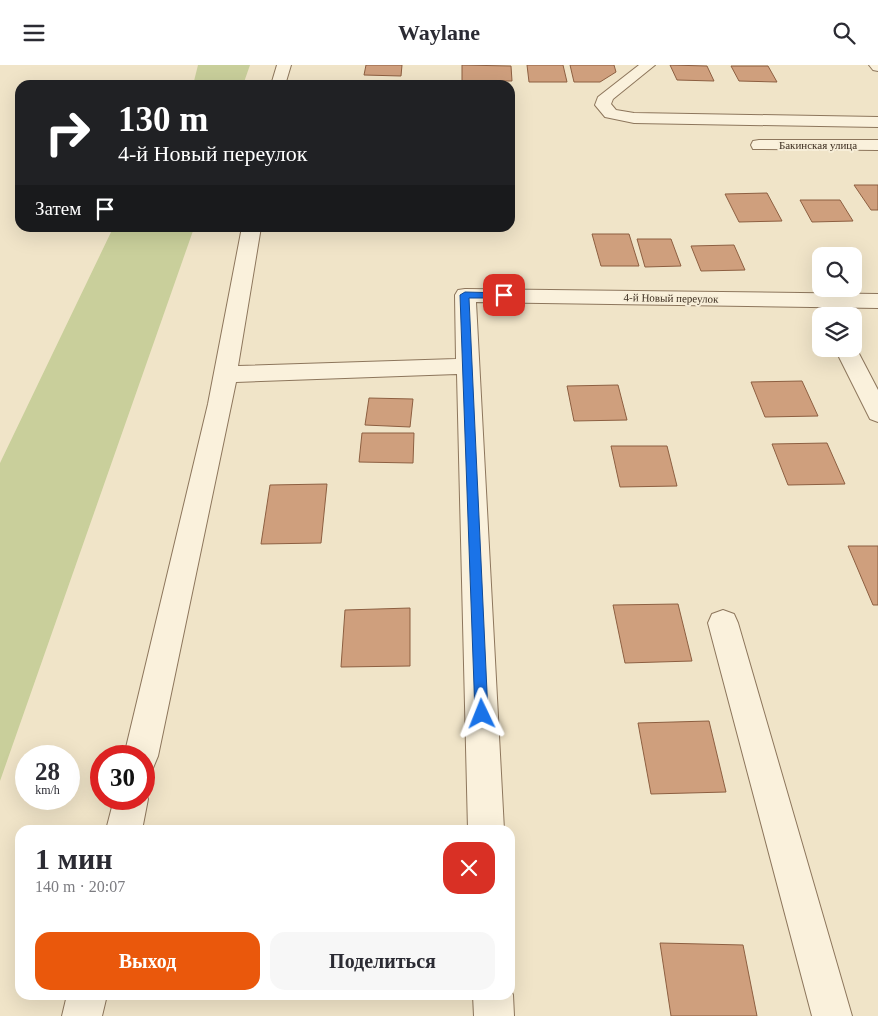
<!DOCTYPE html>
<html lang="ru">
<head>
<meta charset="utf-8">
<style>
	:root { --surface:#fff; --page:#f7f7f7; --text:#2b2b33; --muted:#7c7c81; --accent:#ea580c }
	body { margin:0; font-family:"Times New Roman",serif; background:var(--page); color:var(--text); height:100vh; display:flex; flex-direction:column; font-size:19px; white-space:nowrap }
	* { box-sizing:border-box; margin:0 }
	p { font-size:16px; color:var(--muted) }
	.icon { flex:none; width:28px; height:28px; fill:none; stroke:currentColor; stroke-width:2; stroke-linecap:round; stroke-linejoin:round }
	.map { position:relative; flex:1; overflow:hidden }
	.panel { position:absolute; left:15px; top:760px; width:500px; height:175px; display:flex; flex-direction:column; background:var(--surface); border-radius:15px; box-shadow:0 5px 20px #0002 }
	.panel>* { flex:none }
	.top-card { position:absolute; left:15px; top:15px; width:500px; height:152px; border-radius:15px; box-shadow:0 5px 20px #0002; background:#202124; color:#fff; overflow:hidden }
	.tools { position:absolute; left:812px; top:182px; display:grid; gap:10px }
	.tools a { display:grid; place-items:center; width:50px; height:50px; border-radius:10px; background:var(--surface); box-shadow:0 5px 20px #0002; font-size:25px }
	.speed { position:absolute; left:15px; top:680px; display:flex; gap:10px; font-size:25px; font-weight:700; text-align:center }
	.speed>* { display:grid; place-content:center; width:65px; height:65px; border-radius:50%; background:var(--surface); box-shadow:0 5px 20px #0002; line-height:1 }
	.speed small { font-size:12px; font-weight:400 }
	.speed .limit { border:8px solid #d22; background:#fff; color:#111 }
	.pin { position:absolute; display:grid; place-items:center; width:42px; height:42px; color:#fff; margin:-21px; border-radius:10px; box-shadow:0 2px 8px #0006 }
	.me { position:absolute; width:55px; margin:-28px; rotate:358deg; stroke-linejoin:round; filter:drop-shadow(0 0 4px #0008) }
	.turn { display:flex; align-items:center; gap:18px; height:105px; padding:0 20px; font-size:22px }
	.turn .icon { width:65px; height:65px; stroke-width:2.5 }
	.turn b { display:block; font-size:35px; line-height:42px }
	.then { display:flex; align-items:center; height:48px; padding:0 20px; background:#0003; gap:10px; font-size:19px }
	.round { display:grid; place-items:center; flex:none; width:52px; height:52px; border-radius:15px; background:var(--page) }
	.head { display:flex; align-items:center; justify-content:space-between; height:85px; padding:0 20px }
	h1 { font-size:30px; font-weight:700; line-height:38px }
	.button { display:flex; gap:10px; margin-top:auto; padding:10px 20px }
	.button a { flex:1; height:58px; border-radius:15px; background:var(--accent); color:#fff; font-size:20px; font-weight:700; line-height:58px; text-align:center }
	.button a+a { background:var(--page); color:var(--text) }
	header { display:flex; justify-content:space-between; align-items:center; height:65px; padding:0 20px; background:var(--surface); font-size:22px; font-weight:700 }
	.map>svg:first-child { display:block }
	.green { fill:#c9cf9b }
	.building { fill:#cf9f7d; stroke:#8d5f41 }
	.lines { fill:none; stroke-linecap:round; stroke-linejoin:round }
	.minor-casing { stroke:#8d765c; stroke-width:2 }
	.minor { fill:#faf1dc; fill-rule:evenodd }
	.route { fill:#1a73e8; stroke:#114b97 }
	.labels { text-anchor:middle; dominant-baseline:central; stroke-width:4; stroke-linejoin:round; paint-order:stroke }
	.far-street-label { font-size:11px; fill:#3d2e20; stroke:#f7eed8 }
</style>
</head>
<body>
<header><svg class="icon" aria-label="menu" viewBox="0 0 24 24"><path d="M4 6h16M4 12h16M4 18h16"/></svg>Waylane<svg class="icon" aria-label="search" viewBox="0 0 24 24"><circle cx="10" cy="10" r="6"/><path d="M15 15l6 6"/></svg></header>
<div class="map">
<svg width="878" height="951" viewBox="0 0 878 951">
	<rect width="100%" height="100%" fill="#f0e4c8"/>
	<path class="green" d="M198,0H250L243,20H193Z
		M113,163H194L0,716V398Z"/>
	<path class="building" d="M366,0H402L401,11L364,10Z
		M462,0L511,1L512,16H462Z
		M527,0H563L567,17H529Z
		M570,0H614L616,7L600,17H574Z
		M670,0L707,1L714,16L677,15Z
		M731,1H768L777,17L739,16Z
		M854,120H878V145H871Z
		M767,128L782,156L739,157L725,129Z
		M800,135H840L853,156L812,157Z
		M592,169H629L639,201H601Z
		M637,174H671L681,201L645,202Z
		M734,180L745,205L701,206L691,181Z
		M802,316L818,351L765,352L751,317Z
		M618,320L627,355L574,356L567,321Z
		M369,333L413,334L410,362L365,360Z
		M362,368H414L413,398L359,397Z
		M827,378L845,419L788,420L772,379Z
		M611,381H667L677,421L620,422Z
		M327,419L321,478L261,479L270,420Z
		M848,481H878V540H873Z
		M678,539L692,596L625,598L613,540Z
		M410,543V601L341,602L345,545Z
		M709,656L726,727L651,729L638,658Z
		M660,878L743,880L757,951H671Z"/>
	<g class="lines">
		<g class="minor-casing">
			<path id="minor" d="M277,0H291L285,20H271Z
				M639,0H655L613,34L611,39L616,45L634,48L878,52V62L634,58L605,52L595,40L598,32Z
				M869,0H878V6L873,5Z
				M759,75H878V85L753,84L751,80L753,76Z
				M242,162H261L238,301L456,294L455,230L458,225L465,224L878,229V243L476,237L504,765H468L457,309L236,317L158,691L153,703L144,706V691H124L208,339Z
				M854,279L878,325V357L870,354L835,284H854Z
				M723,545L734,549L738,558L852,951H812L708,558L712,549Z
				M144,723L148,734L142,765H106L114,734H144Z
				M510,923L513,930L514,951H474L473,930H510Z
				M67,930H107L102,951H62Z"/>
		</g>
		<use href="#minor" class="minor"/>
	</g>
	<path class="route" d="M465,227L504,228L509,230L504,233H469L488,649L486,653L482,655L477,653L475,649L460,230Z"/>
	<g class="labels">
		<g class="far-street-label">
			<text x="818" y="80">Бакинская улица</text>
			<text transform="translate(671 233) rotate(1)">4-й Новый переулок</text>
		</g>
	</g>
</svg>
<div class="tools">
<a><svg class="icon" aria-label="search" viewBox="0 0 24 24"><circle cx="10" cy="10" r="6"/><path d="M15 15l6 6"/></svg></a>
<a><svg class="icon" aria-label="layers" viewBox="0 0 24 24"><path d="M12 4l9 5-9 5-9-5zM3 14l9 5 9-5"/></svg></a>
</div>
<div class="speed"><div>28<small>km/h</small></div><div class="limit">30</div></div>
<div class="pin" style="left:504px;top:230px;background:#d93025"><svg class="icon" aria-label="arrive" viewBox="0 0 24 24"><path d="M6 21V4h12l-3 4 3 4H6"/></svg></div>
<svg class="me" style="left:482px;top:649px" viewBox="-20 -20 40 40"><path d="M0-17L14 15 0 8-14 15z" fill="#1a73e8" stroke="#fff" stroke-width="4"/></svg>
<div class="top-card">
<div class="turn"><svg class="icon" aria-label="right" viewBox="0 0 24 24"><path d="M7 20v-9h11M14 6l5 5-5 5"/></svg><div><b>130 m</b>4-й Новый переулок</div></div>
<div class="then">Затем<svg class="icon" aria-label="arrive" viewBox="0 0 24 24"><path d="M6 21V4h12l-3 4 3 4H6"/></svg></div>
</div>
<section class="panel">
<div class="head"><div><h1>1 мин</h1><p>140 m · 20:07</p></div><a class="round" style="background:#d93025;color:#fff"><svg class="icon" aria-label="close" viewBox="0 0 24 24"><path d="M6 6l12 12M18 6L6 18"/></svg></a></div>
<div class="button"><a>Выход</a><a>Поделиться</a></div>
</section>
</div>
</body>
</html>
